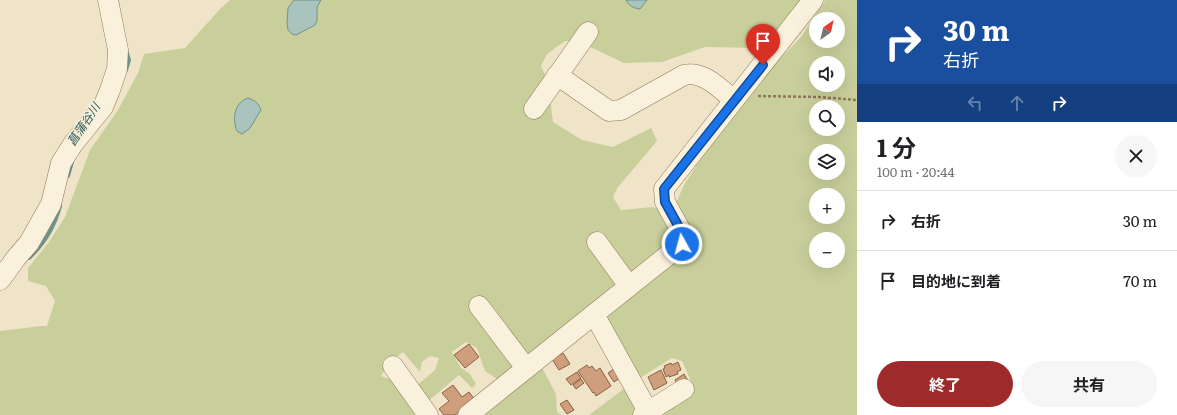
<!DOCTYPE html>
<html lang="ja">
<head>
<meta charset="utf-8">
<style>
	:root { --surface:#fff; --page:#f6f6f6; --text:#202124; --muted:#757577; --line:#e0e0e0; --accent:#9e2a2b }
	body { margin:0; font-family:Literata,"Noto Sans JP",serif; background:var(--page); color:var(--text); height:100vh; display:flex; flex-direction:column; font-size:15px; white-space:nowrap }
	* { box-sizing:border-box; margin:0 }
	p { font-size:13px; color:var(--muted) }
	.icon { flex:none; width:22px; height:22px; fill:none; stroke:currentColor; stroke-width:2; stroke-linecap:round; stroke-linejoin:round }
	.map { position:relative; flex:1; overflow:hidden }
	.side { display:flex; flex-direction:column; background:var(--surface); width:320px }
	.side>* { flex:none }
	.top-card { background:#1a4fa0; color:#fff; overflow:hidden }
	.needle { width:26px; rotate:34deg }
	.tools { position:absolute; left:809px; top:12px; display:grid; gap:8px }
	.tools a { display:grid; place-items:center; width:36px; height:36px; border-radius:50%; background:var(--surface); box-shadow:0 4px 16px #0002; font-size:20px }
	.pin { position:absolute; display:grid; place-items:center; width:34px; height:34px; color:#fff; margin:-41px -17px; border-radius:50% 50% 50% 0; rotate:-45deg; box-shadow:0 0 4px #0007 }
	.pin .icon { rotate:45deg }
	.me { position:absolute; width:44px; margin:-22px; rotate:353deg; stroke-linejoin:round; filter:drop-shadow(0 0 3px #0008) }
	.turn { display:flex; align-items:center; gap:14px; height:84px; padding:0 20px; font-size:18px }
	.turn .icon { width:52px; height:52px; stroke-width:2.5 }
	.turn b { display:block; font-size:28px; line-height:34px }
	.lanes { display:flex; align-items:center; height:38px; padding:0 20px; background:#0003; justify-content:center; gap:20px; direction:ltr }
	.lanes .off { opacity:.35 }
	.round { display:grid; place-items:center; flex:none; width:42px; height:42px; border-radius:21px; background:var(--page) }
	.overview { display:flex; align-items:center; justify-content:space-between; height:68px; padding:0 20px }
	h1 { font-size:24px; font-weight:700; line-height:30px }
	.button { display:flex; gap:8px; margin-top:auto; padding:8px 20px }
	.button a { flex:1; height:46px; border-radius:24px; background:var(--accent); color:#fff; font-size:16px; font-weight:700; line-height:46px; text-align:center }
	.button a+a { background:var(--page); color:var(--text) }
	ul { padding:0; list-style:none }
	li { display:flex; align-items:center; gap:12px; height:60px; padding:0 20px; border-top:1px solid var(--line) }
	li div { flex:1 }
	li b { display:block; font-size:15px }
	li em { font-style:normal }
	main { display:flex; flex:1; min-height:0 }
	.map>svg:first-child { display:block }
	.green { fill:#c9cf9b; fill-rule:evenodd }
	.water { fill:#a9c4bc; stroke:#6f938a }
	.lines { fill:none; stroke-linecap:round; stroke-linejoin:round }
	.stream { stroke:#6f938a; stroke-width:4 }
	.building { fill:#cf9f7d; stroke:#8d5f41 }
	.minor-casing { stroke:#8d765c; stroke-width:21 }
	.path { stroke:#8d765c; stroke-width:2.5; stroke-dasharray:3 2; stroke-linecap:butt }
	.minor { stroke:#faf1dc; stroke-width:20 }
	.route-casing { stroke:#114b97; stroke-width:10 }
	.route { stroke:#1a73e8; stroke-width:7 }
	.labels { text-anchor:middle; dominant-baseline:central; stroke-width:3.5; stroke-linejoin:round; paint-order:stroke }
	.water-label { font-size:12px; font-style:italic; fill:#2f5d5a; stroke:#f7eed8 }
</style>
</head>
<body>
<main>
<div class="map">
<svg width="857" height="415" viewBox="0 0 857 415">
	<rect width="100%" height="100%" fill="#f0e4c8"/>
	<path class="green" d="M230,0H802L771,43L761,48L705,47L662,62L624,63L578,41H565L547,54L541,66L548,81L553,122L582,140L613,147L651,128L657,141L618,187L613,197L621,210L653,207L668,212L676,203L684,185L721,127L771,68L801,37L825,0H857V415H657L686,393L691,381L682,361L672,358L640,378L595,304L497,379L485,371L477,348L466,342L452,352L461,368L470,374L476,384L472,388L459,375L426,403L414,388L435,370L439,358L430,356L422,362L420,372L403,352L389,363L381,376L396,381L422,415H0V331L41,326H47L55,301L46,286L28,281V268L49,242L65,217L90,150L118,110L138,73L144,54L185,48L220,9ZM816,19H838V41H816ZM816,63H838V85H816ZM816,107H838V129H816ZM816,151H838V173H816ZM816,195H838V217H816ZM816,239H838V261H816Z
		M540,364L556,394L557,412L561,415H477Z
		M625,388L637,412L633,415H589Z"/>
	<path class="water" d="M294,0H321L317,7V21L315,25L296,35L292,34L288,30L287,23L288,8Z
		M626,0H647L640,9C633,8 629,6 626,0Z
		M248,98C254,100 259,103 261,110L250,128L242,134L237,131C232,118 234,103 248,98Z"/>
	<g class="lines">
		<path class="stream" d="M126,70L129,60L126,50
			M68,176L72,162
			M29,258C44,244 55,225 60,206"/>
	</g>
	<path class="building" d="M469,344L479,357L465,368L454,355Z
		M563,353L570,364L559,370L552,359Z
		M678,362L681,370L677,372L678,374L669,377V375L666,377L663,369L665,368L664,366L671,363L672,365Z
		M587,365L589,368L592,366L596,371L600,368L611,386L596,396L594,392L593,393L578,371Z
		M617,367L623,376L614,382L608,373Z
		M661,370L667,383L654,390L648,377Z
		M577,372L581,378L571,385L566,379Z
		M684,374L688,381L678,386L675,380Z
		M581,379L584,383L576,389L573,385Z
		M453,385L462,397L469,392L475,400L455,415H444L439,409L449,401L442,393Z
		M567,400L574,410L567,414L560,404Z"/>
	<g class="lines">
		<g class="minor-casing">
			<path id="minor" d="M557,75L609,111L621,110L684,75C703,70 720,89 734,100
				M534,109L588,32
				M597,242L629,286
				M0,280L16,258L29,243L51,204L61,163L73,144L103,107L110,90L117,69L118,50L108,0
				M479,306L526,368
				M594,314L650,415
				M393,366L428,415
				M468,415L682,244L685,238L665,202L664,189L813,0
				M643,415L684,389"/>
		</g>
		<path class="path" d="M758,96L819,97L857,100"/>
		<use href="#minor" class="minor"/>
	</g>
	<g class="lines">
		<g class="route-casing">
			<path id="route" d="M682,244L685,238L665,202L664,189L763,65"/>
		</g>
		<use href="#route" class="route"/>
	</g>
	<g class="labels">
		<g class="water-label">
			<text transform="translate(83 124) rotate(-56)">菖蒲谷川</text>
		</g>
	</g>
</svg>
<div class="tools">
<a><svg class="needle" viewBox="-14 -14 28 28"><path d="M0-13l5 13h-10z" fill="#e53935"/><path d="M0 13l5-13h-10z" fill="#757577"/></svg></a>
<a><svg class="icon" aria-label="sound" viewBox="0 0 24 24"><path d="M4 9h4l5-4v14l-5-4H4zM17 9q2 3 0 6"/></svg></a>
<a><svg class="icon" aria-label="search" viewBox="0 0 24 24"><circle cx="10" cy="10" r="6"/><path d="M15 15l6 6"/></svg></a>
<a><svg class="icon" aria-label="layers" viewBox="0 0 24 24"><path d="M12 4l9 5-9 5-9-5zM3 14l9 5 9-5"/></svg></a>
<a>+</a>
<a>−</a>
</div>
<div class="pin" style="left:763px;top:65px;background:#d93025"><svg class="icon" aria-label="arrive" viewBox="0 0 24 24"><path d="M6 21V4h12l-3 4 3 4H6"/></svg></div>
<svg class="me" style="left:682px;top:244px" viewBox="-20 -20 40 40"><circle r="17" fill="#1a73e8" stroke="#fff" stroke-width="3"/><path d="M0-11L8 9 0 5-8 9z" fill="#fff"/></svg>
</div>
<section class="side">
<div class="top-card">
<div class="turn"><svg class="icon" aria-label="right" viewBox="0 0 24 24"><path d="M7 20v-9h11M14 6l5 5-5 5"/></svg><div><b>30 m</b>右折</div></div>
<div class="lanes"><svg class="icon off" aria-label="left" viewBox="0 0 24 24"><path d="M17 20v-9H6M10 6l-5 5 5 5"/></svg><svg class="icon off" aria-label="ahead" viewBox="0 0 24 24"><path d="M12 20V5M6 11l6-6 6 6"/></svg><svg class="icon" aria-label="right" viewBox="0 0 24 24"><path d="M7 20v-9h11M14 6l5 5-5 5"/></svg></div>
</div>
<div class="overview"><div><h1>1 分</h1><p>100 m · 20:44</p></div><a class="round"><svg class="icon" aria-label="close" viewBox="0 0 24 24"><path d="M6 6l12 12M18 6L6 18"/></svg></a></div>
<ul>
<li><svg class="icon" aria-label="right" viewBox="0 0 24 24"><path d="M7 20v-9h11M14 6l5 5-5 5"/></svg><div><b>右折</b></div><em>30 m</em></li>
<li><svg class="icon" aria-label="arrive" viewBox="0 0 24 24"><path d="M6 21V4h12l-3 4 3 4H6"/></svg><div><b>目的地に到着</b></div><em>70 m</em></li>
</ul>
<div class="button"><a>終了</a><a>共有</a></div>
</section>
</main>
</body>
</html>
